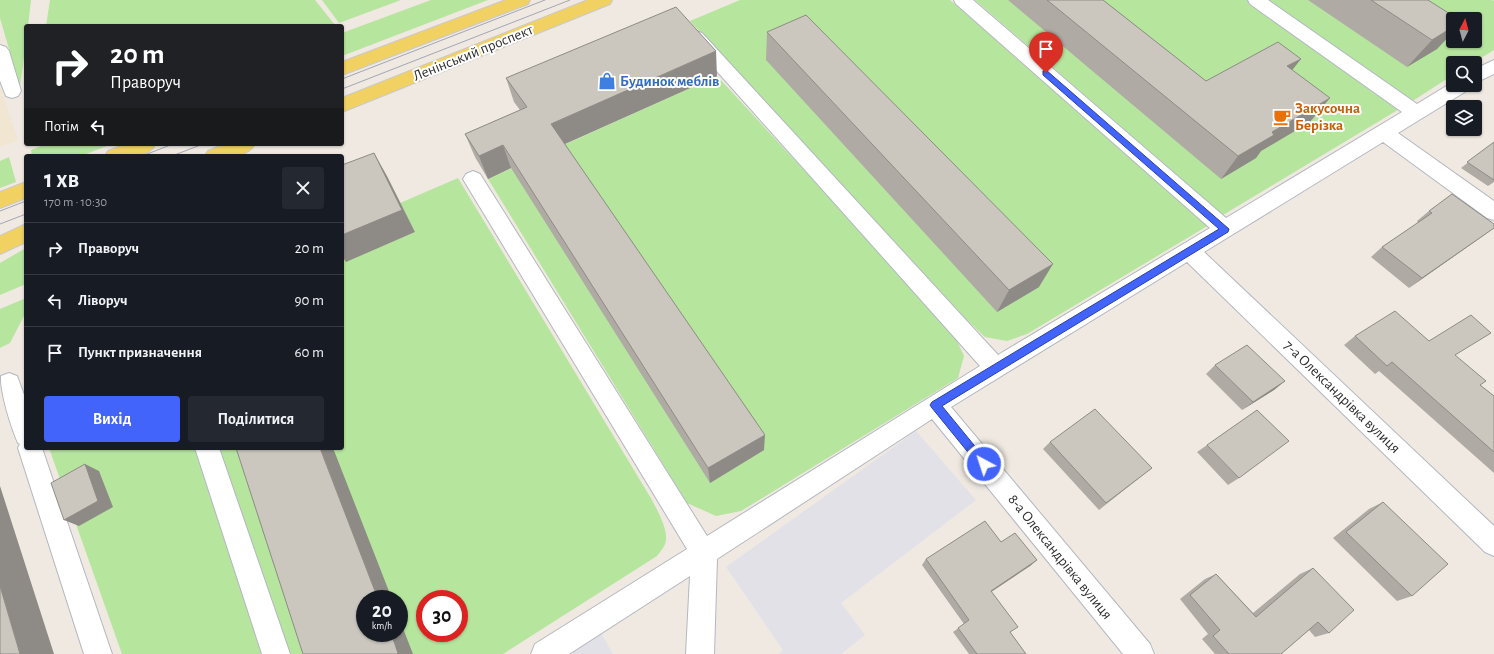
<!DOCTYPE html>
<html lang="uk">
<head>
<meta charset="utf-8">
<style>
	:root { --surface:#171b24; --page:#242831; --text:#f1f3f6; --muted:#9ea1a6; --line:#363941; --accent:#4264fb }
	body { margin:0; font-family:"Alegreya Sans",sans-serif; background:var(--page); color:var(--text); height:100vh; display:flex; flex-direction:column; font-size:15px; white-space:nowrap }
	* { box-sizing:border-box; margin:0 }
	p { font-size:13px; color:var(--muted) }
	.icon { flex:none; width:22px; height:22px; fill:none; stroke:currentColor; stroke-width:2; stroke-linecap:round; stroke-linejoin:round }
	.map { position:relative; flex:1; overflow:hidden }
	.drawer { position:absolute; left:24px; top:154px; width:320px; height:296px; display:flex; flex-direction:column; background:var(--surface); border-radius:4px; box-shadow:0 1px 3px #0004 }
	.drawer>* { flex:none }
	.top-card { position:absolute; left:24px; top:24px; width:320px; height:122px; border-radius:4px; box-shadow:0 1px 3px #0004; background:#202124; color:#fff; overflow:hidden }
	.needle { width:26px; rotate:6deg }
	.fabs { position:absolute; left:1446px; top:12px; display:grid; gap:8px }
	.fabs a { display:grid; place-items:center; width:36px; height:36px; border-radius:4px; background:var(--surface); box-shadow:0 1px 3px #0004; font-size:20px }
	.speed { position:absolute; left:356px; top:590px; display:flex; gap:8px; font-size:20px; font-weight:700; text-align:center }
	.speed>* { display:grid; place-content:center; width:52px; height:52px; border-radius:50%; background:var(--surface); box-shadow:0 1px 3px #0004; line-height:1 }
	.speed small { font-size:10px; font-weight:400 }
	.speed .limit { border:6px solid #d22; background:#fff; color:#111 }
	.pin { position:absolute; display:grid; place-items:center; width:34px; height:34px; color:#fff; margin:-41px -17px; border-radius:50% 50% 50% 0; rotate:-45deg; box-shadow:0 0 4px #0007 }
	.pin .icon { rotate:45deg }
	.me { position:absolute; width:44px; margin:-22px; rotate:320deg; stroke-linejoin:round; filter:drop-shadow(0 0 3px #0008) }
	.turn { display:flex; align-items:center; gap:14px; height:84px; padding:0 20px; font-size:18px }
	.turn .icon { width:52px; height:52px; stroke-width:2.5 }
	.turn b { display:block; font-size:28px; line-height:34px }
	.then { display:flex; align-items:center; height:38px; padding:0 20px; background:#0003; gap:8px; font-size:15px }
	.round { display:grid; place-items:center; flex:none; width:42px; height:42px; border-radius:4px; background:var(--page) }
	.summary { display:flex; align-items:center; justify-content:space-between; height:68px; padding:0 20px }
	h1 { font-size:24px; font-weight:700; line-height:30px }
	.action { display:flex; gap:8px; margin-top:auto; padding:8px 20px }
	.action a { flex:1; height:46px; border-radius:4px; background:var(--accent); color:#fff; font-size:16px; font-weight:700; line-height:46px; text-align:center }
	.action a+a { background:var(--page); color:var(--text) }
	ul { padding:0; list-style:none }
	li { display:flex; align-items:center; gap:12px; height:52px; padding:0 20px; border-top:1px solid var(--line) }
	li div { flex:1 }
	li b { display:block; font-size:15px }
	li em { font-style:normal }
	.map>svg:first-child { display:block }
	.industrial { fill:#e3e1e8 }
	.education { fill:#f0e6d1 }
	.green { fill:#b6e59e; fill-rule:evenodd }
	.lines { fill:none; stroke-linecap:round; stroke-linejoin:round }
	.minor-casing { stroke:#b4b7c1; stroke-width:2 }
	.major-casing { stroke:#c9c9c9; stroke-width:2 }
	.minor { fill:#fff; fill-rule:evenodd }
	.major { fill:#f2d163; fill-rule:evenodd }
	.tram { stroke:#a3a6b8; stroke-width:1 }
	.wall { fill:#afaba4 }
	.shaded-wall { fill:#8e8b86 }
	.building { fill:#cbc7bf; stroke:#8e8b86 }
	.route { fill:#4264fb; stroke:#2b41a3 }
	.labels { text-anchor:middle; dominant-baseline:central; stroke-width:4; stroke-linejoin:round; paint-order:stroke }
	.street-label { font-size:15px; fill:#2e2e2e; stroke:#fff }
	.shop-label { font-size:15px; font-weight:bold; fill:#366cbe; stroke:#fff; text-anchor:start }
	.food-label { font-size:15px; font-weight:bold; fill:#c56008; stroke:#fff; text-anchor:start }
</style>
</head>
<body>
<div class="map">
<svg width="1494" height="654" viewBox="0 0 1494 654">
	<rect width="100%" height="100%" fill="#efe9e1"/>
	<path class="industrial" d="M916,431L976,500L841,603L865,635L841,654H779L783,650L726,567Z
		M601,633L613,654H570Z"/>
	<path class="education" d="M0,86L18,140L0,147Z"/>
	<path class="green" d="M0,0H31L28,26H26V41L20,87L0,18Z
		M50,0H315L335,25L331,26H46Z
		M322,0H401L339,23Z
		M431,0H488L342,56V33Z
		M740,0H950L1209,225L1027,334L1007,341L985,337L967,320L690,21Z
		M975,0H1248L1401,108L1223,215Z
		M1264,0H1492L1494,1V50L1473,63H1453V75L1411,102ZM1453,19H1475V41H1453Z
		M717,76L952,330L964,356L958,378L741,511L716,516L687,503L488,179Z
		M46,144H112L81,156H32L31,150Z
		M9,157L16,182L0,188V161Z
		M458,178L652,500C657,510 667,527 666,539C666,545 661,551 657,556L503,654H287L219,448H342V252L346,261L415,232L400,203ZM365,599H399V633H365ZM425,599H459V633H425Z
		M26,248V284L0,295V263Z
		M26,298V312L10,343L0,348V309Z
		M49,448H197L262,654H122Z"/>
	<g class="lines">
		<g class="minor-casing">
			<path id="minor" d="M954,0H973L1226,218L1402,112L1250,4L1248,0H1268L1417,104L1453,82V85H1471L1468,90L1398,133L1494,201V220L1487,218L1383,142L1204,252L1494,526V556L1485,552L1187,262L951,407L1150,644L1154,654H1123L932,419L717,559L714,654H686L690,576L569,654H531L535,644L687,549L466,184L463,179L466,174L473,171L480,174L707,536L980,366L690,41L687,37L690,33L696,31L702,33L998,355L1210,228L956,4Z
				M0,45L6,47L9,51L21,91L18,96L12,98L6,96L0,81Z
				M1494,60V74L1475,83V69Z
				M9,373L17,376L26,400V448H42L112,654H84L18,448L20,444L18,443C11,427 0,392 1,376Z
				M195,448H219L290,654H262Z"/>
		</g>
		<g class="major-casing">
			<path id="major" d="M506,0H530L528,4L342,75V62Z
				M588,0H612L610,4L342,112V98Z
				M126,144H156C147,160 121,156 105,156L108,151Z
				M225,144H255C246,160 221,156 205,156L208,151Z
				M26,182V198L0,208V192Z
				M26,224V242L0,254V236Z"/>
		</g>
		<use href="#minor" class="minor"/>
		<use href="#major" class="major"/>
		<path class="tram" d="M342,79L545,0
			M342,89L570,0
			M142,156L173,144
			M172,156L203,144
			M0,211L26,201
			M0,224L26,214"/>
	</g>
	<path class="wall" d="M1008,0H1103L1206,81L1292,70L1310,122L1261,151L1256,158L1221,179Z
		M1308,0H1428L1453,19V32L1437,49L1407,67Z
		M767,32L1039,287L997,312L766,60Z
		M717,76L565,144L764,450L710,483L511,168L488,179L475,157L465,134L520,110L514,102L506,78Z
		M1494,142V182L1488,186L1461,168Z
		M1429,211L1494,228L1409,288L1371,257L1382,247L1418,223L1417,221Z
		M1355,336L1429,341L1455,355L1480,385L1494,396V473L1379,371L1375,374L1344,345Z
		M1215,365L1285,381L1274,390L1242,410L1206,374Z
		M1050,442L1152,468L1099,510L1043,449Z
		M1207,445L1239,478L1228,485L1197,452Z
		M1383,502L1412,596L1397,601L1333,538L1369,509Z
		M1001,542L1037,560L1030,566L991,592L1010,632L1026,654H969L953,632L964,624L922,565L926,559Z
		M1313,568L1329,633L1315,637L1309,630L1281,654H1215L1202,639L1208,634L1180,599L1205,579L1216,574L1253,613L1300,574Z"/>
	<path class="shaded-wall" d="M1453,27V32L1437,49L1407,67L1432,40Z
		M716,51L717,76L558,147L551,124Z
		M1301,59L1282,83L1287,66Z
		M1330,98L1310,122L1261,151L1256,158L1221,179L1238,156L1272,132Z
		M503,145L511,168L488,179L479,156Z
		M374,153L387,176L415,232L346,262L342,256V235Z
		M1494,228L1483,236L1409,288L1422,278Z
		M1053,264L1039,287L997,312L1009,290Z
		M1285,381L1274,390L1242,410L1253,402Z
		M765,435L764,450L710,483L708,468Z
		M320,448H333L392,599H378Z
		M85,464L99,471L113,507L79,526L64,520Z
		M0,486L54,654H20L0,586Z
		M1037,560L1030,566L985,596L991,591Z
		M399,618L413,654H397L391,633H399Z"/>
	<path class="building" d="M1047,0H1103L1206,81L1278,42L1301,59L1287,66L1330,98L1272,132L1274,135L1238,156Z
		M1371,0H1428L1458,19H1453V27L1432,40Z
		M676,7L716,51L551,124L765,435L708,468L503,145L479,156L465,134L527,107L506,78Z
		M806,15L1053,264L1009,290L767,32Z
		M1494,142V180L1467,162Z
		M374,153L402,210L342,235V165Z
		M1452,194L1494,224V228L1422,278L1382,247L1432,213L1429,211Z
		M1395,311L1429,341L1471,315L1491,333L1455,355L1486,381L1480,385L1494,396V452L1392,362L1387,366L1355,336Z
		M1247,345L1285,381L1253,402L1215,365Z
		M1095,409L1152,468L1106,503L1050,442Z
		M1257,410L1289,441L1239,478L1207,445Z
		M236,448H320L378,599H365V633H391L398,653L397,654H303Z
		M85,464L98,501L64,520L51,483Z
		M1383,502L1448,564L1412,596L1346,532Z
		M985,521L1001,542L1015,533L1037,560L991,591L1018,627L1010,632L1026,654H977L958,628L969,620L926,559Z
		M1313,568L1354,610L1329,633L1318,622L1281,654H1229L1213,636L1220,630L1190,595L1216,574L1256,617Z
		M0,586L20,654H0Z"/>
	<path class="route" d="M1046,70L1229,229L1228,232L942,406L987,461L989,464L987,467L984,469L980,467L932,408L930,405L932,402L1219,229L1043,75V71Z"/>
	<defs>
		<g id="shop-bare" transform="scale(1.38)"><path d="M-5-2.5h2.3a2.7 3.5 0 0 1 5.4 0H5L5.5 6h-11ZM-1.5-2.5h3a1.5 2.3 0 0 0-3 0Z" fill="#3f7fe0" stroke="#fff" stroke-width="2.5" paint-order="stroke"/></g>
		<g id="cafe-bare" transform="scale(1.38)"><path d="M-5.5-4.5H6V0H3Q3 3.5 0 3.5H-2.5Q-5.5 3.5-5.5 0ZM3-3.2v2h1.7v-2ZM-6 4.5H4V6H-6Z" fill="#e8710a" stroke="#fff" stroke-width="2.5" paint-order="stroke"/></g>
	</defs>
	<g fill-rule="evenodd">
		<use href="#shop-bare" x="607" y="81"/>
		<use href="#cafe-bare" x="1282" y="117"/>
	</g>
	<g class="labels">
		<g class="street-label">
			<text transform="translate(473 53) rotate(-22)">Ленінський проспект</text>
			<text transform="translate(1342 397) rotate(44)">7-а Олександрівка вулиця</text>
			<text transform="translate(1060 557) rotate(51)">8-а Олександрівка вулиця</text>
		</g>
		<g class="shop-label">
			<text x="620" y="81">Будинок меблів</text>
		</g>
		<g class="food-label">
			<text x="1295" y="108">Закусочна<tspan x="1295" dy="17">Берізка</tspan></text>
		</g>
	</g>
</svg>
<div class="fabs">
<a><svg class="needle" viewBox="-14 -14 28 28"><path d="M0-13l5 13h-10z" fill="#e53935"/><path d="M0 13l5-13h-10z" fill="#9ea1a6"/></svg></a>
<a><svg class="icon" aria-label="search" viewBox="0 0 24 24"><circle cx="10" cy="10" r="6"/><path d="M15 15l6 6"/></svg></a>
<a><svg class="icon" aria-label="layers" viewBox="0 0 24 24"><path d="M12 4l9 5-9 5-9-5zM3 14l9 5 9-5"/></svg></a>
</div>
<div class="speed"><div>20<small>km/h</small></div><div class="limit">30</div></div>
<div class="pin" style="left:1046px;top:73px;background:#d93025"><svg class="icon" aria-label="arrive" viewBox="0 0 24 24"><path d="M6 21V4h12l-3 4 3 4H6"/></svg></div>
<svg class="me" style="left:984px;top:464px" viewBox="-20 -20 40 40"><circle r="17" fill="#4264fb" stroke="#fff" stroke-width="3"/><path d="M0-11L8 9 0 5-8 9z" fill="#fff"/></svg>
<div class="top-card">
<div class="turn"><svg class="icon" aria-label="right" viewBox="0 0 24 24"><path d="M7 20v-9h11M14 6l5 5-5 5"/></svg><div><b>20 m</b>Праворуч</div></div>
<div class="then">Потім<svg class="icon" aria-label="left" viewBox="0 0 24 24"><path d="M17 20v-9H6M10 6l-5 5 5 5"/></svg></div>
</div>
<section class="drawer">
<div class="summary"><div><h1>1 хв</h1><p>170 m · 10:30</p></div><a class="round"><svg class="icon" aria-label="close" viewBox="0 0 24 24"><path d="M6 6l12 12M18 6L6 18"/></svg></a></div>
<ul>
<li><svg class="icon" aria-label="right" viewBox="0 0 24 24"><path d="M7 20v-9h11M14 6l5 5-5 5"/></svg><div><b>Праворуч</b></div><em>20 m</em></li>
<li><svg class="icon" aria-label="left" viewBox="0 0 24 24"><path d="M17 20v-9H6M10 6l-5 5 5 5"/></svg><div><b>Ліворуч</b></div><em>90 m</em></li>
<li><svg class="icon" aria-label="arrive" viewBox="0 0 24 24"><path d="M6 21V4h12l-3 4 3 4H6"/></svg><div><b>Пункт призначення</b></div><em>60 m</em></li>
</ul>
<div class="action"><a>Вихід</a><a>Поділитися</a></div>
</section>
</div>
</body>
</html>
